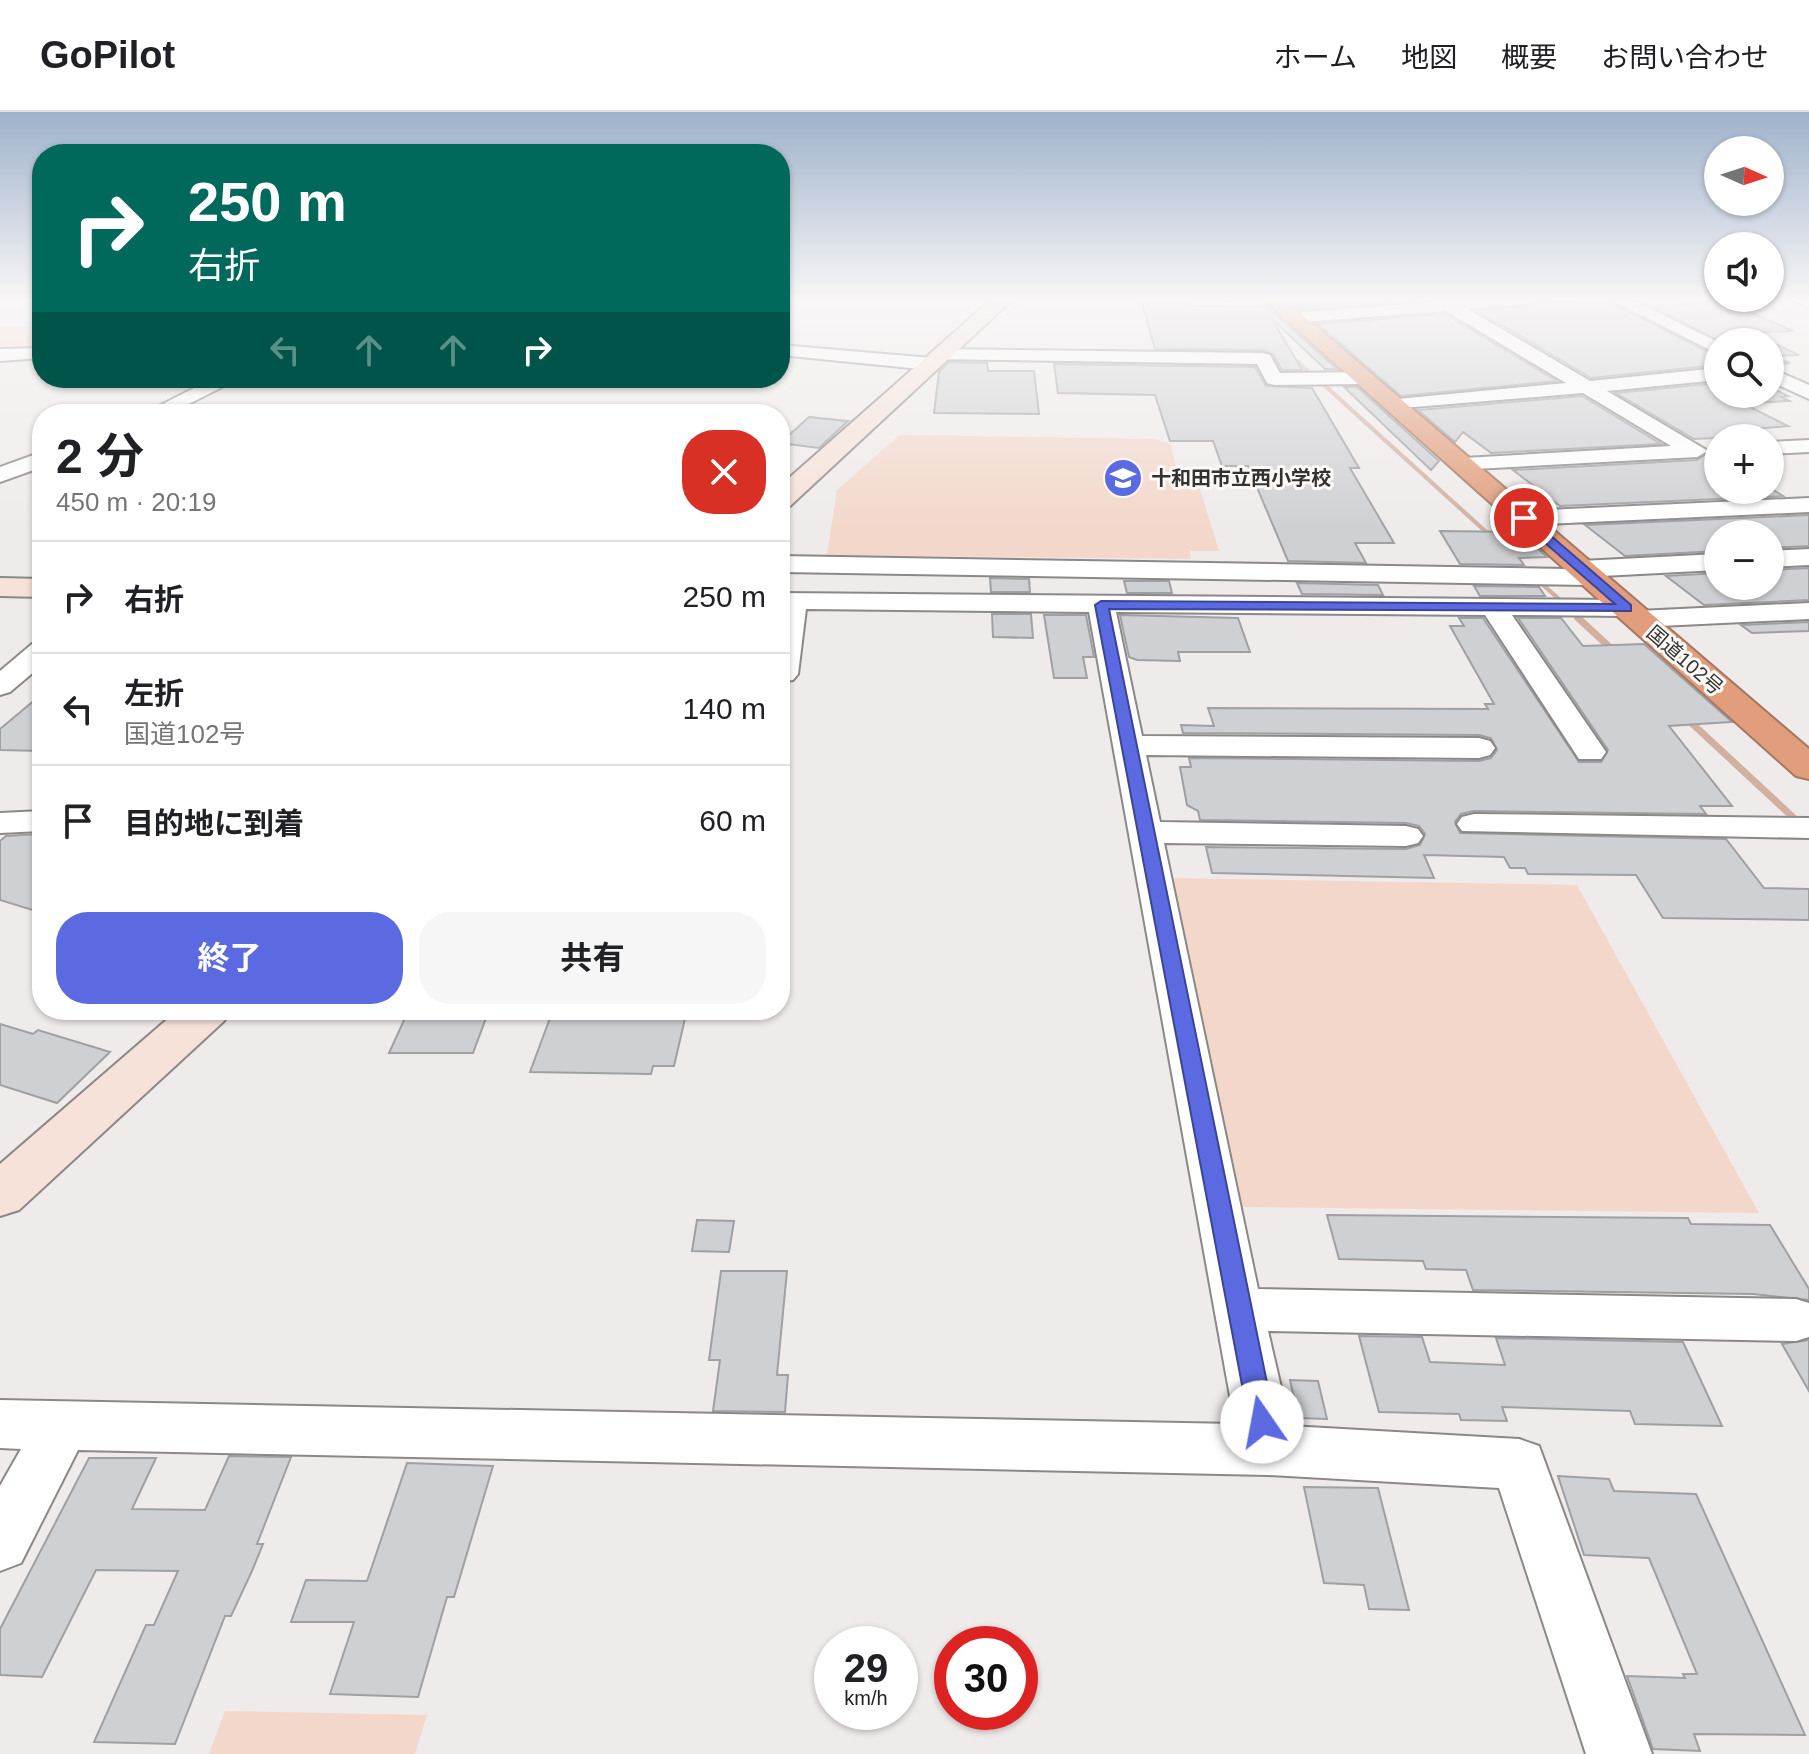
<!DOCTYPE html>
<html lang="ja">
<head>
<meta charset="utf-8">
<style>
	:root { --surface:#fff; --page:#f6f6f6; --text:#202124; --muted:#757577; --line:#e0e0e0; --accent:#5c6ae2 }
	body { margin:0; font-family:Arial,"Noto Sans JP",sans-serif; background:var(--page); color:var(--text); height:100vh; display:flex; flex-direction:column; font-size:30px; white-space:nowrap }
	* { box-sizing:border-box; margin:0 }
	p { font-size:26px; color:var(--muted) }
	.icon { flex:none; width:44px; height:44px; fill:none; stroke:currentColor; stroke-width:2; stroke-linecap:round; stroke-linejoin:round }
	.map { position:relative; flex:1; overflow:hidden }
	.drawer { position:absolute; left:32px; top:292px; width:758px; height:616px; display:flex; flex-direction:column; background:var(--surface); border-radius:32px; box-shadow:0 2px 6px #0004 }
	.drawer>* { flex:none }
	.top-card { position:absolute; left:32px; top:32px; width:758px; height:244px; border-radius:32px; box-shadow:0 2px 6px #0004; background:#00695c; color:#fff; overflow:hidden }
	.needle { width:52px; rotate:93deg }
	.buttons { position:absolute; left:1704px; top:24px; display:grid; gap:16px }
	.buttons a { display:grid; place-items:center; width:80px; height:80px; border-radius:50%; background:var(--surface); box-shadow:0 2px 6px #0004; font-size:40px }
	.speed { position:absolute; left:814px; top:1514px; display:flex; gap:16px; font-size:40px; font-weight:700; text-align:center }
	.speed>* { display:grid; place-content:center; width:104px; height:104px; border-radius:50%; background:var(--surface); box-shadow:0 2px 6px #0004; line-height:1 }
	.speed small { font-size:20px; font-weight:400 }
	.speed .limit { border:12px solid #d22; background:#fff; color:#111 }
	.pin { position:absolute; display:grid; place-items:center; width:68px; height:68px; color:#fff; margin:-34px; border:4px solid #fff; border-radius:50%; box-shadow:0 2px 8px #0007 }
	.me { position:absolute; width:88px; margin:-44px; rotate:348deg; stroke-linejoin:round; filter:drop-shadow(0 0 6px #0008) }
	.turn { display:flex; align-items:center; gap:28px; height:168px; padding:0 24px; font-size:36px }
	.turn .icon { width:104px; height:104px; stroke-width:2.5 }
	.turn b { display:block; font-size:56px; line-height:68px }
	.lanes { display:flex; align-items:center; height:76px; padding:0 24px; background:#0003; justify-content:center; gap:40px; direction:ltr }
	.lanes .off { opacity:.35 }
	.round { display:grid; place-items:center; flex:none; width:84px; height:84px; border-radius:32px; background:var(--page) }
	.overview { display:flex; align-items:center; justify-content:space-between; height:136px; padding:0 24px }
	h1 { font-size:48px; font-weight:700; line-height:60px }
	.action { display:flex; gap:16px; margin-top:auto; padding:16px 24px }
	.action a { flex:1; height:92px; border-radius:32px; background:var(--accent); color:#fff; font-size:32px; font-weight:700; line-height:92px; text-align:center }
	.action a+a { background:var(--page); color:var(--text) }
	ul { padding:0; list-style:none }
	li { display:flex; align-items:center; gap:24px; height:112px; padding:0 24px; border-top:2px solid var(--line) }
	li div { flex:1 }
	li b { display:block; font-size:30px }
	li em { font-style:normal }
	header { display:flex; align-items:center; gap:48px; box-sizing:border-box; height:112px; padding:0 40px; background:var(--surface); border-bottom:2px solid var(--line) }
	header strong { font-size:38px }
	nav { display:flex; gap:44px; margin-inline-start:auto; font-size:28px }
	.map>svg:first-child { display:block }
	.green { fill:#f3d7ca }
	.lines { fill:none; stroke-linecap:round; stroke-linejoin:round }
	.stream { fill:#d1b0a0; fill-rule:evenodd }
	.building { fill:#cfd0d3; stroke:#9fa0a3; stroke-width:2 }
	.street-casing { stroke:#8b8887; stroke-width:4 }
	.secondary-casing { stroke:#8b8887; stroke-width:4 }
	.highway-casing { stroke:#a47862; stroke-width:4 }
	.street { fill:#fff; fill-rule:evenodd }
	.secondary { fill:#f6e2d8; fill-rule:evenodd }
	.highway { fill:#e19d7c; fill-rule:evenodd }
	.route { fill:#5c6ae2; stroke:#3c4593; stroke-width:2 }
	.labels { text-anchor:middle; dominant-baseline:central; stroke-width:6; stroke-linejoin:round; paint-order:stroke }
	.far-poi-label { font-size:20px; font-weight:bold; fill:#333231; stroke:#fcf9f7; text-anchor:start }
	.far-street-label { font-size:20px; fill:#333231; stroke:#fcf9f7 }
</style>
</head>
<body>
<header>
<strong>GoPilot</strong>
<nav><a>ホーム</a><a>地図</a><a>概要</a><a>お問い合わせ</a></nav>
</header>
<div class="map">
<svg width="1809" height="1642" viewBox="0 0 1809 1642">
	<rect width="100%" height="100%" fill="#efebea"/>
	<path class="green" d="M42,214V239L0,240V215Z
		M900,323L1155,327L1171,332L1176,355L1195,361L1219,439H1190L1191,447L827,443L837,378Z
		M1170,766L1577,773L1759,1101L1242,1095Z
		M225,1599L427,1603L415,1642H209Z"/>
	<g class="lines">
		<path class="stream" d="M1225,187H1230L1232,190L1228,191Z
			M1287,241H1291L1314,262V264H1310L1287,243Z
			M1320,270H1324L1497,427V429H1493L1320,272Z
			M1540,471H1544L1562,487V489H1558L1540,473Z
			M1574,503H1580L1620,540V544H1614L1574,507Z
			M1681,602H1687L1799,706L1800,708L1799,710H1793L1681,606Z"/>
	</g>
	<path class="building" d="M1141,187H1186L1191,194L1267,195L1337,257H1325L1272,207L1302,258H1282L1273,242L1263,238L1155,237Z
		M1294,187H1353L1359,191L1410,189L1301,197L1298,195H1304Z
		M1604,187L1718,245V253L1591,266L1478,199L1527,195L1535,191Z
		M1729,191L1793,219L1751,221L1799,243L1772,244L1790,251L1770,253V230H1721L1652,194Z
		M1445,202L1557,269L1401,284L1318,212Z
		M949,250L987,251L988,259H1034L1039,302L934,301L939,260Z
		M1054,252L1255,255L1266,274L1312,276L1359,356H1350L1394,431H1355L1366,451L1288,449L1248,354H1222L1213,329H1170L1155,283L1058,281Z
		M1718,271V282H1770V275L1788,284L1781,285L1789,289L1742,291L1788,314L1754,317L1766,324L1694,327L1616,281Z
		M1344,275H1357L1439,349L1431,358Z
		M1582,284L1661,332L1491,341L1463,320L1455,330L1418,298Z
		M809,305L848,309L819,336L780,331Z
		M1711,339L1718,343V378L1770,376L1783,384L1560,394L1513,358L1697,348Z
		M1809,403V434L1770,436V422H1718V439L1625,444L1585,413Z
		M1440,419L1519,420L1547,445L1519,446L1524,453L1460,452Z
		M1809,456V488L1704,493L1666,464L1718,461V474H1770V458Z
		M990,466L1029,467L1030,480H991Z
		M1124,469H1169L1172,481H1127Z
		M1297,471L1378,473L1383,483L1302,482Z
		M1474,474L1539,475L1545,484H1480Z
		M992,502H1031L1033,526L993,525Z
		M1044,503H1086L1094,545H1083L1087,566H1054Z
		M1120,503L1238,506L1250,540H1178L1180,549L1137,548L1129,545Z
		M1459,506H1483L1579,650H1601L1608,638L1518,506H1561L1583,534L1644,532L1732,610L1669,614L1732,694H1700L1706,702L1474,699L1461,702L1455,710L1460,721L1726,727L1764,776L1809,777V808L1663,806L1636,763L1528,762L1525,756H1510L1504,745L1424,743L1434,766L1212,761L1206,735L1406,737L1420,733L1425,722L1419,714L1406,711L1200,708L1198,699L1187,693L1180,655H1191L1189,646L1479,649L1491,646L1497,638L1491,626L1479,623L1183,621L1181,613L1214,614L1208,596L1488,597L1485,592H1494L1450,514H1464Z
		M1809,510V519L1752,521L1741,513Z
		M42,582V639L0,638V617Z
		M42,722V801L0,788V729L6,724Z
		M445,898H489L473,941H389L405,906H442Z
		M553,898H687L674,954H653L651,962L530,960Z
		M0,912L33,922L38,918L110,940L57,991L0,973Z
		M1327,1103L1688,1106L1691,1112L1770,1113L1809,1177V1188L1753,1182L1473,1178L1466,1158L1426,1157L1423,1149L1339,1147Z
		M697,1108L734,1109L729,1140L692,1139Z
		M721,1159H787L777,1263H788L785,1300L713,1299L720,1248H709Z
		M1359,1224L1422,1225L1430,1250L1505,1253L1496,1226L1683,1230L1722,1314L1635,1312L1630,1299L1502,1295L1507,1309L1461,1308L1459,1302L1379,1300Z
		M1809,1228V1279L1782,1232Z
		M1290,1268L1318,1269L1327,1307L1298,1306Z
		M229,1344L291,1345L257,1432H263L252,1459L231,1504H225L175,1632L94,1630L146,1513H154L178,1459L96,1458L42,1565L0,1563V1517L89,1346H156L132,1397L205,1398Z
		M407,1351L493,1354L454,1485H447L418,1585L330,1582L354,1510H291L306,1468L367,1469Z
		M1558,1364L1609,1367L1614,1379L1696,1382L1805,1623L1694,1622L1700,1639L1653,1637L1627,1564L1685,1566L1683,1562H1697L1649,1446L1584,1443Z
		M1304,1375L1378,1376L1409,1498L1369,1497L1364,1473L1324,1471Z"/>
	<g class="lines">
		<g class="street-casing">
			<path id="street" d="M1431,187H1535L1527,192L1468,197L1590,269L1718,256V268L1607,279L1708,339L1697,345L1456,358L1453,353L1456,348L1464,346L1671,334L1583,281L1390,297L1387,293L1390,289L1397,287L1566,271L1446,199L1292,211L1283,206L1292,201L1433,190Z
				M1609,187H1630L1718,230V242Z
				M1792,187H1809V196Z
				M780,233L931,246L940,252L931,258L780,243Z
				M42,236V246L0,249V237Z
				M941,237L1263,241L1270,243L1280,261L1363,260L1373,266L1363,272L1274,273L1267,271L1257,252L934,247L932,243Z
				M1770,256L1809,273V287L1770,269Z
				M214,266H240L169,302H143Z
				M456,266H508C498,275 466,275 456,266Z
				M1809,328V340L1770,342V330Z
				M42,340V355L0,370V355Z
				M1809,386V400L1524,413L1512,406L1524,399Z
				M1809,437V453L1770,455V439Z
				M1718,442V458L1602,464L1599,470L1590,473L780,460V444L1568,457L1581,449Z
				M780,481L1627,488L1637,490L1638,499L1809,491V507L1639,515L1629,513L1627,504L1512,503L1606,640L1601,647H1579L1485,503L1116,500L1142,624L1479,626L1490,629L1495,636L1490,643L1479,646L1146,643L1160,710L1406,714L1418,717L1423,724L1418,731L1406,734L1164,731L1258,1177L1796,1187L1809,1191V1225L1796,1229L1268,1219L1290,1314L1519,1327L1539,1334L1652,1642H1586L1499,1376L1268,1363L78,1338L21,1451L0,1459V1374L21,1337L0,1336V1288L1235,1312L1089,500L806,497L798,562L793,568L780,570Z
				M42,529V553L10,580L0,583V559L32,532Z
				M42,699V719L0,721V701Z
				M1474,702L1809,706V726L1462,719L1457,712L1462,705Z"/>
		</g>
		<g class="secondary-casing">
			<path id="secondary" d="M992,187H1013L790,394L780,396V374Z
				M0,466L42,467V485L0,484Z
				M178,898H231L224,909L19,1098L0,1104V1052Z"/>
		</g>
		<g class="highway-casing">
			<path id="highway" d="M1263,187H1284L1809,637V667L1796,664Z"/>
		</g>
		<use href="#street" class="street"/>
		<use href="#secondary" class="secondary"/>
		<use href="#highway" class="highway"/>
	</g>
	<linearGradient id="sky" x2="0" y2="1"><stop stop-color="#9fb2cb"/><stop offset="0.45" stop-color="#f8f6f6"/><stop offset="1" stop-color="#f8f6f6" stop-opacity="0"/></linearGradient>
	<rect width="1809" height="417" fill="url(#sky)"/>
	<path class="route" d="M1520,404H1528L1631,493V499L1109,497L1275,1310L1271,1318L1262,1322L1253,1318L1249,1310L1095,493L1101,489L1615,492L1520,409Z"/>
	<defs>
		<g id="school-disc" transform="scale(2)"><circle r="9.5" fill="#5c6ae2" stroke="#fcf9f7"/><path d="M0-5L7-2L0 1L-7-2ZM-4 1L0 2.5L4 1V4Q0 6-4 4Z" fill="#fff"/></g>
	</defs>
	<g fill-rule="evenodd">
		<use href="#school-disc" x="1123" y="366"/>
	</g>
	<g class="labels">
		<g class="far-poi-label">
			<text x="1151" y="366">十和田市立西小学校</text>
		</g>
		<g class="far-street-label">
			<text transform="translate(1685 548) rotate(41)">国道102号</text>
		</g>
	</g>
</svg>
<div class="buttons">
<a><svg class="needle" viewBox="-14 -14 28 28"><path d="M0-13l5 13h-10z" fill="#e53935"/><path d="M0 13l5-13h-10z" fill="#757577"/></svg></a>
<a><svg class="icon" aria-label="sound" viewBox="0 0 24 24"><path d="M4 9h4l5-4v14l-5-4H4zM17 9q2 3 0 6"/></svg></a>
<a><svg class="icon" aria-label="search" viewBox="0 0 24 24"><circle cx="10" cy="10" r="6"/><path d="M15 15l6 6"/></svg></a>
<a>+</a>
<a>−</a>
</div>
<div class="speed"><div>29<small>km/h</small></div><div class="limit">30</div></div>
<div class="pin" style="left:1524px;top:406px;background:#d93025"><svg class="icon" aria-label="arrive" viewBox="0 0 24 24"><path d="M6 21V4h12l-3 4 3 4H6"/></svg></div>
<svg class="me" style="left:1262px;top:1310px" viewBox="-20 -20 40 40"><circle r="19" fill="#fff"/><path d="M0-13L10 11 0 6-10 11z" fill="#5c6ae2"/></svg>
<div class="top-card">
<div class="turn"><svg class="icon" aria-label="right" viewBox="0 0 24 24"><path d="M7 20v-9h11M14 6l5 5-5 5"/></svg><div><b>250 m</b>右折</div></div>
<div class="lanes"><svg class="icon off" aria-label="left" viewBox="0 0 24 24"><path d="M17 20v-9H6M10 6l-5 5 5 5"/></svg><svg class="icon off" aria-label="ahead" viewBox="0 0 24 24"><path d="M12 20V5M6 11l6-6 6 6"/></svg><svg class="icon off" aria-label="ahead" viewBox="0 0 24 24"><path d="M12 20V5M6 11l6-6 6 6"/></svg><svg class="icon" aria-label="right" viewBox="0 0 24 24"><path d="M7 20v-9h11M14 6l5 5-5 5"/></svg></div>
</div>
<section class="drawer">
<div class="overview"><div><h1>2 分</h1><p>450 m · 20:19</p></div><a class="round" style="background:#d93025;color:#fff"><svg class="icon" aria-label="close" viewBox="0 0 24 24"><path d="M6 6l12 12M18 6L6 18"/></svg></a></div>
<ul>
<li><svg class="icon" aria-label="right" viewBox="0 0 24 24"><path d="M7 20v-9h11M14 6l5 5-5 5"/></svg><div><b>右折</b></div><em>250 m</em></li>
<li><svg class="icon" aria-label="left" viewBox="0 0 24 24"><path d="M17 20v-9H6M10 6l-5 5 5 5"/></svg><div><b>左折</b><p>国道102号</p></div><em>140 m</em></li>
<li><svg class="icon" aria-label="arrive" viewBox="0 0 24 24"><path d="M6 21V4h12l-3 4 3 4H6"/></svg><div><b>目的地に到着</b></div><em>60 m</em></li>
</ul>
<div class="action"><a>終了</a><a>共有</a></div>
</section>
</div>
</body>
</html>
